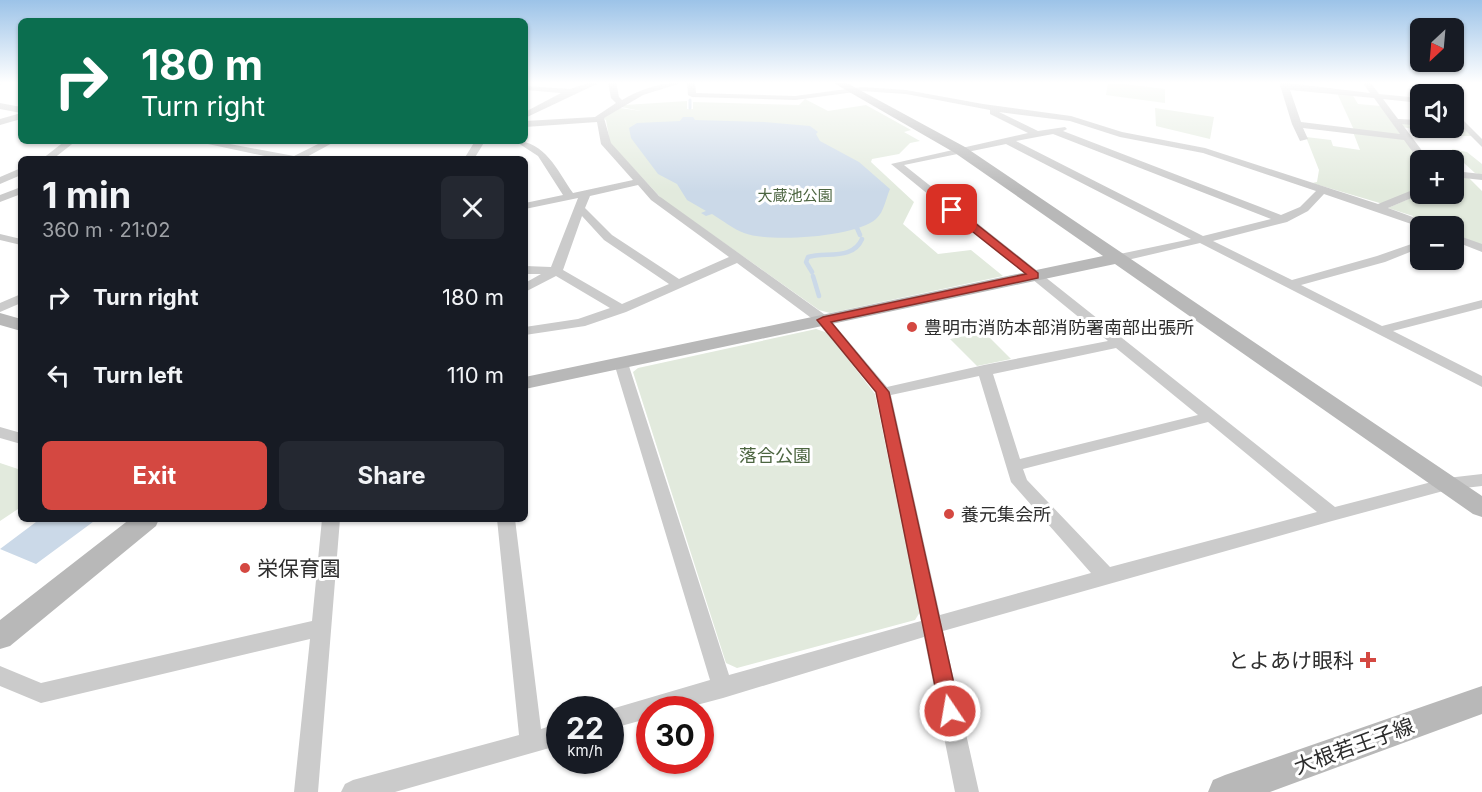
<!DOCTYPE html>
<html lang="en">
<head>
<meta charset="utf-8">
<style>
	:root { --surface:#171b24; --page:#242831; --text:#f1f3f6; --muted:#9ea1a6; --accent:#d44841 }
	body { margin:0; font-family:Inter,"Noto Sans JP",sans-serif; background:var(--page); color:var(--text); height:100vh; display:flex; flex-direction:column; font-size:22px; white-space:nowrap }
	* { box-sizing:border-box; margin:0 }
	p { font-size:20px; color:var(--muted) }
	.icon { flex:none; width:33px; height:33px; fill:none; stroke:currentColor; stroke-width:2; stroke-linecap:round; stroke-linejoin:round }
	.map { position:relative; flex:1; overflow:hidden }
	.side { position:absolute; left:18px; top:156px; width:510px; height:366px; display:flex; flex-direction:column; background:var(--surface); border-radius:9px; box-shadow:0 2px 4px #0004 }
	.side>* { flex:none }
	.guide { position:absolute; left:18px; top:18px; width:510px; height:126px; border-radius:9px; box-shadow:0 2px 4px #0004; background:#0b6e4f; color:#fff; overflow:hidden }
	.needle { width:39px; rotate:206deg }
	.buttons { position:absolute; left:1410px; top:18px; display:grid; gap:12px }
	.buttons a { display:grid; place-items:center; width:54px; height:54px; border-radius:9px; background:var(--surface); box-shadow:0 2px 4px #0004; font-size:30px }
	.speed { position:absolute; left:546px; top:696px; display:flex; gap:12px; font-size:30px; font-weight:700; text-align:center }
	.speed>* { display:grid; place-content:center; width:78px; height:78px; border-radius:50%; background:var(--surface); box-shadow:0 2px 4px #0004; line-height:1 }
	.speed small { font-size:15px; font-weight:400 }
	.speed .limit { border:9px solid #d22; background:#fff; color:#111 }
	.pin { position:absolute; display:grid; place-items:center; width:51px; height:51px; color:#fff; margin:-26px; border-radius:12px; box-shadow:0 3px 9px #0006 }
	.me { position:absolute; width:66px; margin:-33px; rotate:348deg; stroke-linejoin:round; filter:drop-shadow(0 0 4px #0008) }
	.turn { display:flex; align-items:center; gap:21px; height:126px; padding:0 24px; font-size:27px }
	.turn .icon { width:78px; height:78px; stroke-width:2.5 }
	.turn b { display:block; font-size:42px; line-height:51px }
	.round { display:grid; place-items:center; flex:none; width:63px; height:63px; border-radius:9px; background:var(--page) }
	.summary { display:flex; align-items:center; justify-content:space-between; height:102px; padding:0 24px }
	h1 { font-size:36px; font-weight:700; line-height:45px }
	.cta { display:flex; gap:12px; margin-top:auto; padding:12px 24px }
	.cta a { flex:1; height:69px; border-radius:9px; background:var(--accent); color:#fff; font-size:24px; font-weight:700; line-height:69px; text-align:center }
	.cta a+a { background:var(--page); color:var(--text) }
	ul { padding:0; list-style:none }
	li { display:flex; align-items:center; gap:18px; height:78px; padding:0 24px }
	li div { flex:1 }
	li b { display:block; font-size:22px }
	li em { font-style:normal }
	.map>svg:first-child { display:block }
	.green { fill:#e2eadd }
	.water { fill:#cbd9e8 }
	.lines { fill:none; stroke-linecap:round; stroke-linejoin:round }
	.stream-far1 { stroke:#cbd9e8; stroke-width:3 }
	.stream { stroke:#cbd9e8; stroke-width:4.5 }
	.street { fill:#cbcbcb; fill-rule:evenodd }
	.secondary { fill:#b8b8b8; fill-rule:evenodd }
	.route { fill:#d44841; stroke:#8a2f2a; stroke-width:1.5 }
	.poi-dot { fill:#d44841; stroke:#fff; stroke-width:2 }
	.labels { text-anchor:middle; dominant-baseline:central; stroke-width:6; stroke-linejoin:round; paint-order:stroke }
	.far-park-label { font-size:15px; fill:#4c6540; stroke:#fff }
	.poi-label { font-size:18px; fill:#2e2e2e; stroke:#fff; text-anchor:start }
	.park-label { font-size:18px; fill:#4c6540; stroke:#fff }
	.near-poi-label { font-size:21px; fill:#2e2e2e; stroke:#fff; text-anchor:start }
	.near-street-label { font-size:21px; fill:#2e2e2e; stroke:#fff }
</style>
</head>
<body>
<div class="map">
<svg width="1482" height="792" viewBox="0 0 1482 792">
	<rect width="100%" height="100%" fill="#fff"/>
	<path class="green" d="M1108,82L1165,89V103L1106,95Z
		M1337,93L1352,94L1358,104L1381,106L1401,135L1354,130Z
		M805,99L828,111L866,105L911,130L904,132L920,141L910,143L899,154L872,159L871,162L914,202L903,224L938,254L971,250L1003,276L830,313L819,310L662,199L610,143L606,120L602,118L620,108L641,111L621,107L625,105L687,101V109H693V102L799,105Z
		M1155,108L1214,117L1210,139L1156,126Z
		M1399,122L1420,124V128L1464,129L1472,136H1453L1402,127Z
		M1353,132L1404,138L1420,160V188L1383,204L1312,183L1317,182L1319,170L1306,137L1331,140L1333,146L1360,150Z
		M1452,149L1467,152L1482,164V175L1475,173L1453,153Z
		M1454,175L1467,176L1482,191V245L1454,234V226H1434L1412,218L1413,216L1388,208L1420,194H1454Z
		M816,329L828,333L875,394L920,612L915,620L737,668L726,663L633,372L638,368Z
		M984,332L1011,359L977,366L950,339Z
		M0,463L21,470V507L0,521Z"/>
	<path class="water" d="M683,117H693L695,120L764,122L810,126L818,132L816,134L820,141L859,162L890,189C886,198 884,212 876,219C856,237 770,243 744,233C733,229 722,220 712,214L706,216L701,213L706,211L687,200L677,184L658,174L631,138L629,128L637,123L680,121Z
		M40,519H97L36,564L0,549Z"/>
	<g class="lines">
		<path class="stream-far1" d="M0,83L3,82
			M690,100V108"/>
		<path class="stream" d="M851,225L857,228L860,235
			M812,272L806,262L808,257C827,252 853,260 862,239
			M813,276L819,296"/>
		<path class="street" d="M591,82H601L525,118V112L561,93L525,90V86L570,89Z
			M608,82H616L619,97L622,100C641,89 662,82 684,82L643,95L604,118L611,143L659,196L828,317L887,387L984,365L1108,341L891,164L1028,133L990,114V110L906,94L862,91L795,100L692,97L688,95L687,82H695L696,93L795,96L862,87L906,90L983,104L1071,116L1122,132L1205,148L1378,204L1420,187L1421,194L1388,208L1432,224L1433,226L1420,227L1324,194L1308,211L1287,222L1213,241L1292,280L1377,256L1420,241V248L1385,262L1301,285L1382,326L1482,300V308L1393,331L1482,376V387L1200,243L1119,262L1115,261V255L1191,239L1006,144L904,165L1335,507L1447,478L1482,474V486L1447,490L1332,521L943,631L979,792H955L924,637L723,698L678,710H650V718L610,729V710H608L710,680L614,363L616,360L621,359L628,363L729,675L921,621L876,393L818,323L737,263L626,312L585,326L525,335V327L578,319L610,308L556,276L525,292V283L541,274H525V266L551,267L578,198L525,209V203L563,195L538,156L515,141C545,141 557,170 573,193L633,180L601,144L597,122L525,127V121L595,117L616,103L611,98ZM999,112L1070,121L1120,137L1203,153L1316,191L1300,207L1281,215L1063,131L1067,129L1065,127L1038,131ZM1053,134L1271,219L1203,236L1016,141ZM638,185L651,200L729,257L679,279L612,235L585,208L590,196ZM582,216L604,240L669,284L622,304L563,270ZM1116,348L1198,415L1020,459L993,374ZM979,376L1011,482L1091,573L940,615L891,395ZM1208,422L1317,512L1110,567L1027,480L1023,469Z
			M1279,82L1370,93L1362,82H1370L1379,94L1420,98V103L1383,99L1398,119L1420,120V126L1402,124L1429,160L1420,162L1404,140L1303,128L1308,139L1300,141L1292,124ZM1290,90L1374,98L1400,134L1301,122Z
			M1421,82H1429L1440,94H1432Z
			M0,103L21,107V113L0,109Z
			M1454,111L1482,139V147L1454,119Z
			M21,113V119L0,125V119Z
			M65,141H76L53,159H42Z
			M194,141H214L294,156L324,141H336L303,159H279Z
			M475,141H485L474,159H464Z
			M21,168V175L0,184V177Z
			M1454,171L1482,174V180L1454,177Z
			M21,187V194L0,202V195Z
			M0,234L21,239V245L0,240Z
			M1454,234L1482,244V252L1454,241Z
			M21,294V303L0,312V303Z
			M0,427L21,433V444L0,438Z
			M322,519H340L318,792H294L310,639L41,703L0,686V666L41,683L312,621Z
			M497,519H515L541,729L560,723V745L395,792H341L345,784L353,780L519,735Z"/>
		<path class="secondary" d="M832,82H845L965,147L1482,496V517L1473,514L1115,264L525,389V377L1103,256L955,153Z
			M0,313L21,319V331L0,325Z
			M130,519H159L156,526L10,646L0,649V620Z
			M1482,686V714L1270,792H1208L1213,780L1225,775Z"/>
	</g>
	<linearGradient id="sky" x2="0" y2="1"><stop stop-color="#9cc3e8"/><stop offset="0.43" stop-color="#fff"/><stop offset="1" stop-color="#fff" stop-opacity="0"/></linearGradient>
	<rect width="1482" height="192" fill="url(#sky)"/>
	<path class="route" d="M949,208H956L1038,273V278L831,322L889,392L960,711L957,718L950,721L943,718L940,711L876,392L817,320L823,317L1026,274L949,213Z"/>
	<g class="poi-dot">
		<circle cx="912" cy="327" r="6"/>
		<circle cx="949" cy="514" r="6"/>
		<circle cx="245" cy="568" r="6"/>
		<path d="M1365 651h6v6h6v6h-6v6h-6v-6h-6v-6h6z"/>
	</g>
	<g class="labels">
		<g class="far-park-label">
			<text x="795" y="195">大蔵池公園</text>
		</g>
		<g class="poi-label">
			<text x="924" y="327">豊明市消防本部消防署南部出張所</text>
			<text x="961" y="514">養元集会所</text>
		</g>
		<g class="park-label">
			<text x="775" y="455">落合公園</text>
		</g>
		<g class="near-poi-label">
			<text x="257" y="568">栄保育園</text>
			<text x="1354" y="660" text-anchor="end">とよあけ眼科</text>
		</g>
		<g class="near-street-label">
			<text transform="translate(1354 746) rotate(-20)">大根若王子線</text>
		</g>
	</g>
</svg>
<div class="buttons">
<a><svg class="needle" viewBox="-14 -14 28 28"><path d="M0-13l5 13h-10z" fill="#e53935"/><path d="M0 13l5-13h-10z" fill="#9ea1a6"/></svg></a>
<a><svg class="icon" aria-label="sound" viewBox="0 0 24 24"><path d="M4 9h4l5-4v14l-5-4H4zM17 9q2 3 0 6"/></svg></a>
<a>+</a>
<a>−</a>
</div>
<div class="speed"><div>22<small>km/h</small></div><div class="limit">30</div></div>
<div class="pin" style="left:952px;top:210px;background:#d93025"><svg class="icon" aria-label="arrive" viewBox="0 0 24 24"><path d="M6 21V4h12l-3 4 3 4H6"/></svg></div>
<svg class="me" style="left:950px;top:711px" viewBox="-20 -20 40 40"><circle r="17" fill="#d44841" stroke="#fff" stroke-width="3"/><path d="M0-11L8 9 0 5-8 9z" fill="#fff"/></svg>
<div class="guide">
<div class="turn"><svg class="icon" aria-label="right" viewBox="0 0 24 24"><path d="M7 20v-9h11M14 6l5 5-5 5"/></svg><div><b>180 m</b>Turn right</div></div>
</div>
<section class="side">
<div class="summary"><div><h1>1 min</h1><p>360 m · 21:02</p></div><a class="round"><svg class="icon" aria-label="close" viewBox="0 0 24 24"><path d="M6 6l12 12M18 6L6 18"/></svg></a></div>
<ul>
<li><svg class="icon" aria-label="right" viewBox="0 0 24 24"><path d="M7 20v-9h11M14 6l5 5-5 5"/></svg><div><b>Turn right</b></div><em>180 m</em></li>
<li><svg class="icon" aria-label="left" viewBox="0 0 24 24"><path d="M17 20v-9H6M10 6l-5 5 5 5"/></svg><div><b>Turn left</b></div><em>110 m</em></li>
</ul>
<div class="cta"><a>Exit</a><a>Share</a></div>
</section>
</div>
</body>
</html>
